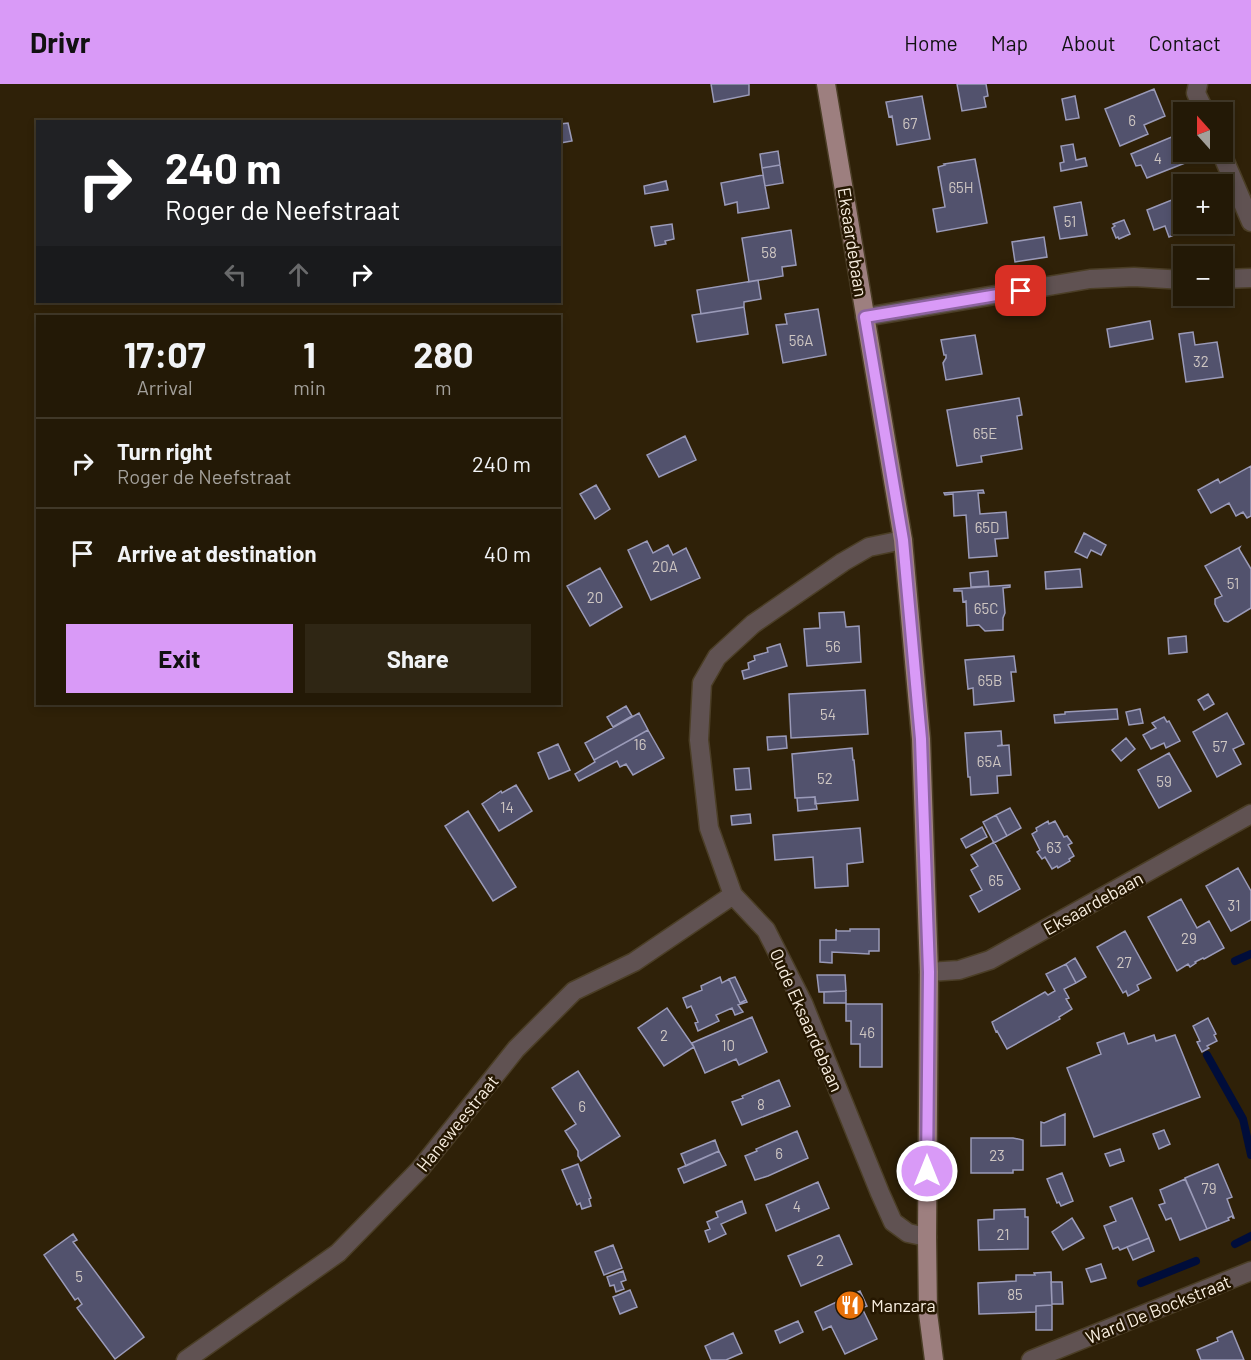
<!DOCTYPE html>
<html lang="en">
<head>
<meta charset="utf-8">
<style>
	:root { --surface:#231906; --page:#2f2614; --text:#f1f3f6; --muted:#a3a09b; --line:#403828; --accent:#d99af7 }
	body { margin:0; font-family:Barlow,sans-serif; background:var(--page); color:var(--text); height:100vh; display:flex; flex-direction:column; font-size:22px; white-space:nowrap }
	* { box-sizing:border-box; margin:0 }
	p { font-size:20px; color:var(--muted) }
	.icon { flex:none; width:33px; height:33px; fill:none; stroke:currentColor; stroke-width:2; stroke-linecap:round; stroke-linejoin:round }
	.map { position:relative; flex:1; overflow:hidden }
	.side { position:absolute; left:36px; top:231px; width:525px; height:390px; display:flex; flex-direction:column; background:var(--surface); border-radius:0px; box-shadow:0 3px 9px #0003,0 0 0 2px var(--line) }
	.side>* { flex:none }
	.banner { position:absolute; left:36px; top:36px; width:525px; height:183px; border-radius:0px; box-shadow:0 3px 9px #0003,0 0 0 2px var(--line); background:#202124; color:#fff; overflow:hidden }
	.needle { width:39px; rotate:339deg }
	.fabs { position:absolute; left:1173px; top:18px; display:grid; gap:12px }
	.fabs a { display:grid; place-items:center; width:60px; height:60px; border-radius:0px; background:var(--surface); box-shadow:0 3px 9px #0003,0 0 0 2px var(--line); font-size:30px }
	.pin { position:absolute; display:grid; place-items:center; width:51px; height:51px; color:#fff; margin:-26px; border-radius:12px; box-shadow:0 3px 9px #0006 }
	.me { position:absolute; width:66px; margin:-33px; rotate:0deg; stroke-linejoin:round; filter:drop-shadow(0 0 4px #0008) }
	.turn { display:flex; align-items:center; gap:21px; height:126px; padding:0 30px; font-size:27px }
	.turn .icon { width:78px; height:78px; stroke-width:2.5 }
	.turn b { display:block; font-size:42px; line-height:51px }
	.lanes { display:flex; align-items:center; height:57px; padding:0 30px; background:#0003; justify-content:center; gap:30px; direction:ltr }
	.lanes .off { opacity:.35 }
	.eta { display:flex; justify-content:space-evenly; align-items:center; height:102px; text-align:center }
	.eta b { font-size:36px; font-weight:700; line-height:42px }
	.button { display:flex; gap:12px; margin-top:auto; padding:12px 30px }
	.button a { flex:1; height:69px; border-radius:0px; background:var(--accent); color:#111; font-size:24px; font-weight:700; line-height:69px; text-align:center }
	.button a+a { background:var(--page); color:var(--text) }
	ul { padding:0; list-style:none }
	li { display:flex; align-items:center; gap:18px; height:90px; padding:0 30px; border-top:2px solid var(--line) }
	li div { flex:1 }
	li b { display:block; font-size:22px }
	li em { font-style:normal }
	header { display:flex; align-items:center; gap:36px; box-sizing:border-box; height:84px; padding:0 30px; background:var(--accent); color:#111 }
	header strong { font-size:28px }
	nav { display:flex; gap:33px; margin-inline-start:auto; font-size:21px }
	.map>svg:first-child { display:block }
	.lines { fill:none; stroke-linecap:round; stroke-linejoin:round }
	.stream { stroke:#000d3a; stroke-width:8 }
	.building { fill:#52526d; stroke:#9a9ab8; stroke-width:1.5 }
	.minor-casing { stroke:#4b3e26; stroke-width:21 }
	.major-casing { stroke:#4b3e26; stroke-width:21 }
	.minor { stroke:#605252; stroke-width:18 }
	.major { stroke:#9d7f7f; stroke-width:18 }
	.route-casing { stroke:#8d64a1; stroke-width:15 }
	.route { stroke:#d99af7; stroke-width:10 }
	.labels { text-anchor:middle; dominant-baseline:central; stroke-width:5; stroke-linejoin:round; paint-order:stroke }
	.number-label { font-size:15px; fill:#cec6c2 }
	.street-label { font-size:18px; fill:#f7eddf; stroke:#251701 }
	.poi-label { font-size:18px; fill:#f7eddf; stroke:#251701; text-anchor:start }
</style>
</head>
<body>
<header>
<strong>Drivr</strong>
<nav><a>Home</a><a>Map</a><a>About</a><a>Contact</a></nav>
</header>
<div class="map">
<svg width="1251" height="1276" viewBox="0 0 1251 1276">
	<rect width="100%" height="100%" fill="#2f2108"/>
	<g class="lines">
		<path class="stream" d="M1235,877L1251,870
			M1207,971L1243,1035L1251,1071
			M1235,1160L1251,1152
			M1141,1199L1196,1177"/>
	</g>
	<path class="building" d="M711,0H749V11L714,18Z
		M957,0H986L988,12L984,13L986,23L962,27Z
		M1154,5L1165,32L1144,41L1148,50L1120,62L1105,25Z
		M922,12L930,55L897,61L892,32L889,33L886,18Z
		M1075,12L1079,34L1066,36L1062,15Z
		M568,39L572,57L560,59V40Z
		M1174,52L1185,79L1147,94L1141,81L1136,82L1131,70Z
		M1073,60L1076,76L1085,74L1087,82L1061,87L1060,79L1064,78L1061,62Z
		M778,67L780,81L762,84L760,70Z
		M975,75L987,139L937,148L933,125L945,123L938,83L945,81L944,80Z
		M780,81L783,99L765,102L762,84Z
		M763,91L769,124L738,129L737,118L725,121L721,99Z
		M666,97L668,106L645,110L644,102Z
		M1184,111V140H1195L1196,142L1169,153L1165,142L1154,146L1147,126Z
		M1081,118L1087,151L1060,155L1054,123Z
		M1124,136L1130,150L1119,155L1118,153L1116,154L1112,144L1115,142L1113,140Z
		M672,140L674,155L665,157L666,160L655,162L651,143Z
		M791,146L796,181L782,183L783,192L749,198L742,154Z
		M1044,153L1047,173L1015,178L1012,158Z
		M758,196L761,215L744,218V223L701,230L697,206Z
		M744,223L748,250L697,258L692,231Z
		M818,225L826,271L783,279L776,241L787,240L785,230Z
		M1150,237L1153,255L1110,263L1107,245Z
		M1193,248L1195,261L1217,258L1223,293L1186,298L1179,250Z
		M975,251L982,290L946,296L943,279L946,274V271H944L941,256Z
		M1019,314L1022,331L1017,332L1022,365L981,372L982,378L957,382L947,326Z
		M685,352L696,376L659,393L647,371Z
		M1251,382V432L1247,434L1243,428L1236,432L1229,419L1211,429L1198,406L1218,395L1220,399Z
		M596,401L610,425L595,435L580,410Z
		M983,406L984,409H978L980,430L1006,428L1008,454L995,455L997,472L969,474L966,431L954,432L953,410L945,411L944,409Z
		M1084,449L1106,461L1101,471L1091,466L1087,474L1075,468Z
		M647,457L653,469L668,461L673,471L686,464L700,494L651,516L628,466Z
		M1240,463L1239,465L1251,485V524L1228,538L1224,537L1215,520V515L1222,512L1205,482Z
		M600,484L622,523L590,542L567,502Z
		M1080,485L1082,503L1046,505L1045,488Z
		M988,487L989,502L971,503L970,489Z
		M1010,501V503L1003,504L1005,529L1003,534V546L985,547L979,541L967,542L966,517L963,518L962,507H954V505Z
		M844,528L846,543L859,542L861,578L807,582L804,545L820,544L819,529Z
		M1186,552L1187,568L1169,570L1168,554Z
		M780,560L787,582L744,595L742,587L749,585L748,579L755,576L754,572L768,568L767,564Z
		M1014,572L1016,588H1011L1014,617L974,621L973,604L968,605L965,576Z
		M865,606L868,650L791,654L789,610Z
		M1208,610L1214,620L1204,626L1198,616Z
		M626,622L632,632L613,643L607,633Z
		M1117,625L1118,635L1055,639L1054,631L1065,630V628Z
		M1140,625L1143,639L1129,641L1126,628Z
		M639,629L648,646L594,676L585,659Z
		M1227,629L1244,660L1233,665L1241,680L1217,693L1193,648Z
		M1164,633L1167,638L1169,637L1180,657L1166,664L1164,659L1151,665L1143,651L1156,644L1152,639Z
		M648,646L664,674L633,691L626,680L620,683L617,677L579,697L575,690L595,678L594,676Z
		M1001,647L1002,661L997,662L1009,661L1011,691L997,692L998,709L971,711L970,693H968L965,649Z
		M786,652L787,664L768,666L767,653Z
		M1126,654L1135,665L1121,677L1112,666Z
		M558,660L570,686L549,695L538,669Z
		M852,664L853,676H854L858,716L815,720V713L795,714L792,670Z
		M1169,669L1191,707L1159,724L1138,686Z
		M749,684L751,705L736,706L734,685Z
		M516,701L532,727L499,747L482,720L501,707L502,709Z
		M815,713L817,725L798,727L797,714Z
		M1010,724L1021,744L1007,752L996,731Z
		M468,727L516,803L493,817L445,742Z
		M750,730L751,739L732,741L731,732Z
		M996,731L1007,752L994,759L983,738Z
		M1048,737L1049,740L1055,737L1064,753L1067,752L1072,759L1068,761L1074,772L1069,775L1070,777L1058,784L1057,782L1052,785L1045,773L1042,775L1037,768L1040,766L1032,750L1037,747L1036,744Z
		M982,743L987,753L966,764L961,755Z
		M860,744L863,778L847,780L848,802L815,804L813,773L775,776L773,751Z
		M994,758L1020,805L979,828L970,812L982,806L971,786L978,782L971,771Z
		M1238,784L1251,807V836L1231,847L1206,802Z
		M1181,815L1197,844L1209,837L1224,864L1204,875L1203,874L1195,878L1196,879L1190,883L1188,880L1177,887L1148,833Z
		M836,845L837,847H850V845H879V867H869V870L832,868V879L820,878V856H836Z
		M1125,847L1151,894L1137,901L1139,906L1128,912L1126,907L1123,909L1097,863Z
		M1075,874L1086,893L1076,899L1066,880Z
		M1066,880L1076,899L1064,905L1069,914L1066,915L1072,925L1059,933L1060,935L1007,965L997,947L996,948L992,938L1045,908L1048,911L1055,907L1046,890Z
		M817,891H845L846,907L819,908Z
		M720,893L722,899L729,895L740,919L746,916L747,918L738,921L743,928L735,931L732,924L716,931L719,937L698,947L695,939L698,938L691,922L687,924L683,914L702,906L701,902Z
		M735,893L746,916L740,919L729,895Z
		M846,907V919H824V908Z
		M846,920H882V983H860V960H851V937H846Z
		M667,924L694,963L664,982L638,944Z
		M752,933L767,968L739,981L736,975L705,989L692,959Z
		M1208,934L1216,950L1214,951L1217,957L1207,962L1209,964L1202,968L1197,958L1200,957L1193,942Z
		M1124,949L1128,960L1154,951L1156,957L1175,951L1200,1013L1094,1053L1067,984L1101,970L1097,959Z
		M578,987L620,1052L581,1077L578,1072V1067L565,1047L576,1040L552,1004Z
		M779,996L790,1022L742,1041L732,1018L743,1014L742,1012Z
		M1065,1030V1061L1041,1062V1038L1044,1039Z
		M1164,1046L1170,1060L1159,1065L1153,1050Z
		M797,1047L808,1074L768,1092L755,1096L745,1072L757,1067L756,1065Z
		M971,1054H1013L1023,1056V1086H1013V1089H971Z
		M715,1056L719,1067L686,1082L681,1070Z
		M1120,1065L1124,1077L1110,1082L1105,1070Z
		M719,1067L726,1081L684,1099L678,1085Z
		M578,1080L591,1114L589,1115L591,1122L582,1125L580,1119L577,1121L562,1086Z
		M1218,1080L1232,1113L1227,1115L1234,1134H1233L1232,1132L1228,1134L1229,1136L1207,1145L1185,1094Z
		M1062,1089L1073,1117L1061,1122L1059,1118L1057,1119L1047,1095Z
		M1185,1095L1207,1145L1180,1156L1171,1134L1166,1136L1159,1121L1165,1119L1160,1106Z
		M818,1098L829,1124L776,1147L766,1121Z
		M1132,1114L1149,1154L1120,1166L1118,1163L1113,1165L1104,1142L1116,1137L1110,1123Z
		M742,1117L746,1129L721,1140L726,1150L709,1158L705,1147L710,1145L707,1138L718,1133L716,1128Z
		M1025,1125V1133H1028V1165L979,1166L978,1136L994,1135V1126Z
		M1072,1134L1084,1154L1063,1166L1052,1148Z
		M73,1150L77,1156L73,1158L144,1253L115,1275L77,1224L82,1220L78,1214L75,1216L44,1171Z
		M839,1151L852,1180L801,1202L788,1172Z
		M1149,1154L1154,1167L1133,1176L1127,1163Z
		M613,1161L622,1184L604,1191L595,1168Z
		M1101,1180L1106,1194L1091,1198L1086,1185Z
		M623,1187L626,1196L621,1198L624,1205L616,1208L614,1201L610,1202L607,1193Z
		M1051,1188L1052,1221L1036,1222V1228L979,1230L978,1199L1016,1197V1191H1035L1034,1189Z
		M1051,1198H1062L1063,1220H1052Z
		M630,1206L637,1223L620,1230L613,1213Z
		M860,1207L867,1222L862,1224L877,1255L845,1270L831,1242L823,1246L815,1228Z
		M1052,1221V1246H1036V1222Z
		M798,1237L803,1248L780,1259L775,1247Z
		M1232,1247L1244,1276H1201L1197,1266L1218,1257L1217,1254Z
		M733,1249L742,1269L726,1276H711L705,1262Z"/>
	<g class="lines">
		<g class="minor-casing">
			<path id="minor" d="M1198,0L1196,9L1205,28
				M1221,68L1251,138
				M1222,195L1251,194
				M865,233L1090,195L1134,193L1184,196
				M903,456L869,463L843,478L753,540L717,573L702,599L699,656L709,744L733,811L766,846L803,919L880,1109L893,1138L908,1149L927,1153
				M929,888L959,886L990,876L1251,730
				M186,1276L338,1169L420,1085L516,965L574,907L634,878L733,811
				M1031,1276L1251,1187"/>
		</g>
		<g class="major-casing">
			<path id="major" d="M826,0L903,456L921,655L929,888L927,1153L928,1229L934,1276"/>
		</g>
		<use href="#minor" class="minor"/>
		<use href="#major" class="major"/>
	</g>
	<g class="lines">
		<g class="route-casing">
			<path id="route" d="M927,1087L929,888L921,655L903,456L865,233L1021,207"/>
		</g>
		<use href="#route" class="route"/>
	</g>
	<defs>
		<g id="restaurant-disc" transform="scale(1.5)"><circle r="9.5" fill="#e8710a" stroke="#251701"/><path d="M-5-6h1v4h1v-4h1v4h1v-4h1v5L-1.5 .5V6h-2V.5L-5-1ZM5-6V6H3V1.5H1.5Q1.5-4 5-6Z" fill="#fff"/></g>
	</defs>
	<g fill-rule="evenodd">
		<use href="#restaurant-disc" x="850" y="1221"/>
	</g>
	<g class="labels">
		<g class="number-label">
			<text x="1132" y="36">6</text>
			<text x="910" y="39">67</text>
			<text x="1158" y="74">4</text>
			<text x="961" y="103">65H</text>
			<text x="1070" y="137">51</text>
			<text x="769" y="168">58</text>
			<text x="801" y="256">56A</text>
			<text x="1201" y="277">32</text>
			<text x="985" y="349">65E</text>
			<text x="987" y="443">65D</text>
			<text x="665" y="482">20A</text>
			<text x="1233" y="499">51</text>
			<text x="595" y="513">20</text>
			<text x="986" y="524">65C</text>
			<text x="833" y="562">56</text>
			<text x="990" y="596">65B</text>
			<text x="828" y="630">54</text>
			<text x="640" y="660">16</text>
			<text x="1220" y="662">57</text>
			<text x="989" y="677">65A</text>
			<text x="825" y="694">52</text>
			<text x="1164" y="697">59</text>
			<text x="507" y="723">14</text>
			<text x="1054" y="763">63</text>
			<text x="996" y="796">65</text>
			<text x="1234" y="821">31</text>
			<text x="1189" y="854">29</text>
			<text x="1124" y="878">27</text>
			<text x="867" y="948">46</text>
			<text x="664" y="951">2</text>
			<text x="728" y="961">10</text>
			<text x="761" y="1020">8</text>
			<text x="582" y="1022">6</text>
			<text x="779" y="1069">6</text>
			<text x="997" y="1071">23</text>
			<text x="1209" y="1104">79</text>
			<text x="797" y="1122">4</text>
			<text x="1003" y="1150">21</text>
			<text x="820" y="1176">2</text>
			<text x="79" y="1192">5</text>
			<text x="1015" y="1210">85</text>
		</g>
		<g class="street-label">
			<text transform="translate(853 158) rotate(81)">Eksaardebaan</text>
			<text transform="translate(1093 819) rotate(-29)">Eksaardebaan</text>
			<text transform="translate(807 936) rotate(66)">Oude Eksaardebaan</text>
			<text transform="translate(457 1039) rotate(-51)">Haneweestraat</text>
			<text transform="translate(1158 1225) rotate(-22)">Ward De Bockstraat</text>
		</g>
		<g class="poi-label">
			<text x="871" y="1221">Manzara</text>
		</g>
	</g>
</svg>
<div class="fabs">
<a><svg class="needle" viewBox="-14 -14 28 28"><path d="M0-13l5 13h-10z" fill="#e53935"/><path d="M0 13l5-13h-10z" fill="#a3a09b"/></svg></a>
<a>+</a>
<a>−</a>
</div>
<div class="pin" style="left:1021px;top:207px;background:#d93025"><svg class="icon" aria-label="arrive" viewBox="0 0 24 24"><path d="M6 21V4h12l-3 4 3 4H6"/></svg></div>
<svg class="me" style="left:927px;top:1087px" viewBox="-20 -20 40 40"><circle r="17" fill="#d99af7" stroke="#fff" stroke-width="3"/><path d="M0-11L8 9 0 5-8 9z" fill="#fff"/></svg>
<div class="banner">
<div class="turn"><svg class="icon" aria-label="right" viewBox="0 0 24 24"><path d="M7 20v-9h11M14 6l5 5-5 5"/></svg><div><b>240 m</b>Roger de Neefstraat</div></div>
<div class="lanes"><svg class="icon off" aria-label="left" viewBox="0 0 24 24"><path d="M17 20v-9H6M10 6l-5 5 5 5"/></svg><svg class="icon off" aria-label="ahead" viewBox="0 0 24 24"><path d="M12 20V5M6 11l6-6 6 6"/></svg><svg class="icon" aria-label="right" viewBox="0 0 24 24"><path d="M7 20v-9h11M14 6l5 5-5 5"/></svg></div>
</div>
<section class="side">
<div class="eta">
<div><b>17:07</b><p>Arrival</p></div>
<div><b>1</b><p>min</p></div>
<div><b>280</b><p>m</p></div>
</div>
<ul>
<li><svg class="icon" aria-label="right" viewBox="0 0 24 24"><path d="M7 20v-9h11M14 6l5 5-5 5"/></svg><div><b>Turn right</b><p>Roger de Neefstraat</p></div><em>240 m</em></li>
<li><svg class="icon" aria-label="arrive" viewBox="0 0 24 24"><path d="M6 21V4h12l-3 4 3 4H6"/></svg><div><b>Arrive at destination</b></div><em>40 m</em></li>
</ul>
<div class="button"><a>Exit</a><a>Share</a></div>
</section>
</div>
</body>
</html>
